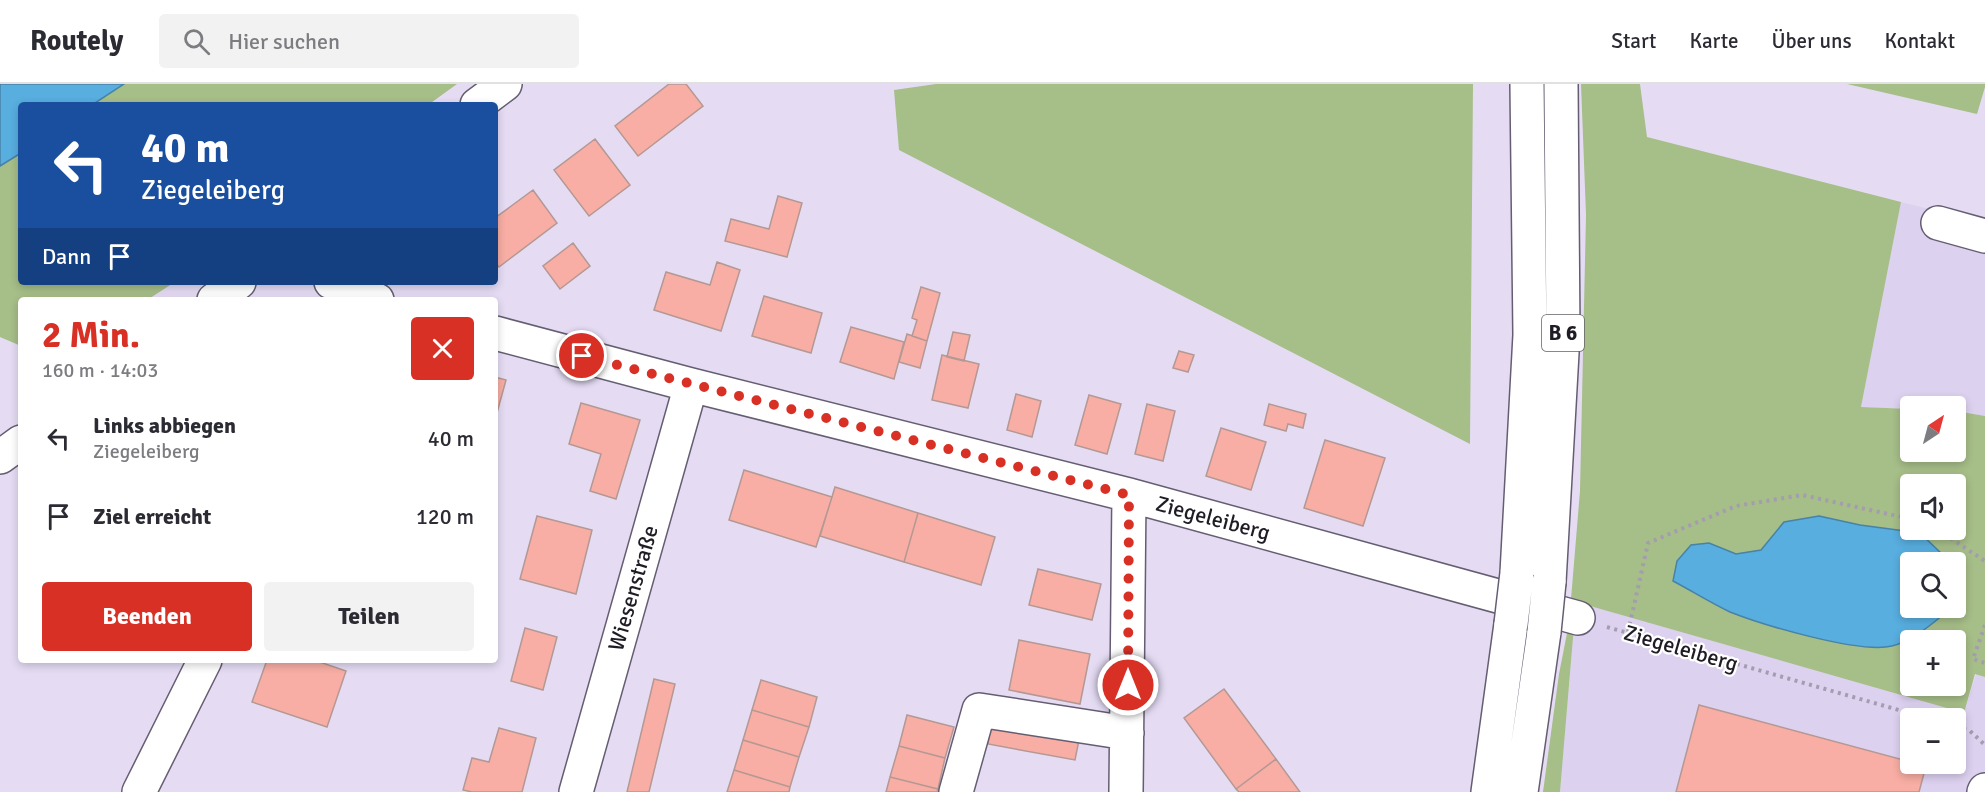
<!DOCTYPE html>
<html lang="de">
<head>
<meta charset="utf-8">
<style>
	:root { --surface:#fff; --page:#f2f2f3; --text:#2b2b33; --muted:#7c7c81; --line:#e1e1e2; --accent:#d93025 }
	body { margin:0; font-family:Signika,sans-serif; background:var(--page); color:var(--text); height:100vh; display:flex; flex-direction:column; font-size:22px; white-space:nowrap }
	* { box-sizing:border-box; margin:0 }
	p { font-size:20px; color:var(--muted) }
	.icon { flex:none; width:33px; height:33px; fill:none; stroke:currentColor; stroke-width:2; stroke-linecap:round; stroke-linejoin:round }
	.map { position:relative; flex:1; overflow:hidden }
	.sheet { position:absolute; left:18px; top:213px; width:480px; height:366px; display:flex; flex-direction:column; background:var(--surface); border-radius:6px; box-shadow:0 3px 9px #0003 }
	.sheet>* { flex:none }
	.guide { position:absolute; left:18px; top:18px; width:480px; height:183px; border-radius:6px; box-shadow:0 3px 9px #0003; background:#1a4fa0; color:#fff; overflow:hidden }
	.needle { width:39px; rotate:36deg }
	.fabs { position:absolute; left:1900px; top:312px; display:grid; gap:12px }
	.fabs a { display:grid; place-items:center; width:66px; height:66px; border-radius:6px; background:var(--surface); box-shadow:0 3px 9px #0003; font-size:30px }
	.pin { position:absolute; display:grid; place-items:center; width:51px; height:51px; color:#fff; margin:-26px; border:3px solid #fff; border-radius:50%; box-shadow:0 2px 6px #0007 }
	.me { position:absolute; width:66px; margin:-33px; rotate:0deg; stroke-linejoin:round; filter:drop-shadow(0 0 4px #0008) }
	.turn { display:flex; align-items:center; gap:21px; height:126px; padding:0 24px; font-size:27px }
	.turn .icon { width:78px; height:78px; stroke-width:2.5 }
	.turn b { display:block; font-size:42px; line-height:51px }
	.then { display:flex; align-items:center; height:57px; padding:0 24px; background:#0003; gap:12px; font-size:22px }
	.round { display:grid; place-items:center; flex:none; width:63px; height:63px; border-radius:6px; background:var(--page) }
	.overview { display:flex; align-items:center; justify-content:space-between; height:102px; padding:0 24px }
	h1 { font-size:36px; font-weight:700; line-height:45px; color:var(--accent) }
	.button { display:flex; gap:12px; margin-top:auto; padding:12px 24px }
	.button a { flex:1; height:69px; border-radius:6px; background:var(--accent); color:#fff; font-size:24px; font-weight:700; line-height:69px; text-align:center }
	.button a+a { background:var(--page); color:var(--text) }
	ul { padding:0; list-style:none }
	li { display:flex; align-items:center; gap:18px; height:78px; padding:0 24px }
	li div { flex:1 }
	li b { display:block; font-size:22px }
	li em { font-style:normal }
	header { display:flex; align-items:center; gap:36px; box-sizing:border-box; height:84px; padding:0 30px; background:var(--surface); border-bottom:2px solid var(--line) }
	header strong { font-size:28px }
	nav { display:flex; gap:33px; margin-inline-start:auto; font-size:21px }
	.search { width:420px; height:54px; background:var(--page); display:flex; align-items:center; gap:15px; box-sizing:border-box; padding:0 21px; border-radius:6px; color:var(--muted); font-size:22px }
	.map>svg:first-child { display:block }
	.built { fill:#ddd1f0; fill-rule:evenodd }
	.green { fill:#a6be88; fill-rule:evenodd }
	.water { fill:#58aedf; stroke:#4782a7; stroke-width:1.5 }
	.building { fill:#f8aea4; stroke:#b49894; stroke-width:1.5 }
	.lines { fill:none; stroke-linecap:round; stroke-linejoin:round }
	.minor-casing { stroke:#655d72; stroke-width:36 }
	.highway-casing { stroke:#655d72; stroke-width:36 }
	.path { stroke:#a49caf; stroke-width:4; stroke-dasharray:3 4.5; stroke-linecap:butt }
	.minor { stroke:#fff; stroke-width:33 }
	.highway { stroke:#fff; stroke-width:33 }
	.highway-bridge-casing { stroke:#655d72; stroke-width:36; stroke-linecap:butt }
	.highway-bridge { stroke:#fff; stroke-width:33 }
	.route { stroke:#d93025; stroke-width:10; stroke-dasharray:0 18 }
	.labels { text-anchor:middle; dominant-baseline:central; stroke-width:4.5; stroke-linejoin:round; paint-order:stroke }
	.shield { fill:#fff; stroke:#636066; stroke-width:1.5 }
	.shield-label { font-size:21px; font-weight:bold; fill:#201c25 }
	.street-label { font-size:22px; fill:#201c25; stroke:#fff }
</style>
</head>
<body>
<header>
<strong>Routely</strong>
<div class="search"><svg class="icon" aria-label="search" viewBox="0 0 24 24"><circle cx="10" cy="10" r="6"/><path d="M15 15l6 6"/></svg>Hier suchen</div>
<nav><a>Start</a><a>Karte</a><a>Über uns</a><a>Kontakt</a></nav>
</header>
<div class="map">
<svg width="1985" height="708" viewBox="0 0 1985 708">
	<rect width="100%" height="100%" fill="#e5dcf4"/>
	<path class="built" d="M1901,118L1985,139V332L1956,327V322H1911V325L1861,323Z
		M1576,518L1964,629L1976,590L1985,593V708H1560ZM1911,634H1956V680H1911Z"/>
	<path class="green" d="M124,0H457L428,21H92Z
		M936,0H1473L1470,360L899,66L894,6Z
		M1581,0H1640L1647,53L1901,118L1861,323L1911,325V368H1956V327L1985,332V593L1975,590L1964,629L1576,518L1560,708H1543L1559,590L1569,539L1580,407L1586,131ZM1911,400H1956V446H1911ZM1911,478H1956V524H1911ZM1911,556H1956V602H1911Z
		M1847,0H1985V3L1977,30Z
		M21,69V198H175L147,216H21V262L0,253V82Z"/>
	<path class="water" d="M0,0H124L92,21H21V69L0,82Z
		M1819,432L1860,441L1920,449L1945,473L1947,478H1911V524H1948L1947,528C1930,541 1913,557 1892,562C1860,570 1763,541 1730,528C1711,519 1692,507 1673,497L1677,477L1691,461L1709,459L1736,470L1761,466L1784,438Z"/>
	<path class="building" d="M669,0H686L703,22L638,72L615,42Z
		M595,55L630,101L589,132L554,86Z
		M533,106L557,139L499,183L495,178V134Z
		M778,112L802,119L787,173L725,157L731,135L769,145Z
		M573,159L590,182L560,205L543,182Z
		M717,178L740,186L721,247L654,226L666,188L710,201Z
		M921,203L940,209L927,257L912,252L917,236L912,234Z
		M764,212L822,229L811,269L752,252Z
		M851,243L904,258L894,295L840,278Z
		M953,248L970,251L964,277L947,273Z
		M907,250L927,257L920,284L899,278Z
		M1179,267L1194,271L1188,288L1173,284Z
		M942,271L979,280L968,324L932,316Z
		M495,293L506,296L495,336Z
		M1016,310L1041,317L1032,353L1007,346Z
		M1089,311L1121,320L1107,370L1075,361Z
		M581,319L640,336L616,415L590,407L601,370L569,360Z
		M1147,320L1175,327L1163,377L1135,370Z
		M1269,320L1306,330L1303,344L1288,340L1286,347L1264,341Z
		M1221,344L1266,358L1251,406L1206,392Z
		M1325,356L1385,374L1363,442L1304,424Z
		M744,386L832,413L816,463L729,436Z
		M835,403L918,429L904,478L820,452Z
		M918,429L995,453L981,501L904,478Z
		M537,432L592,446L576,510L520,495Z
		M1038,485L1101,500L1092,536L1029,521Z
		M525,544L557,553L543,606L511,597Z
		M1019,556L1090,570L1080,620L1009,606Z
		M267,576H314L346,587L327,643L252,618Z
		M654,595L675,600L649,708H627Z
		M761,596L817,613L809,643L752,626Z
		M1224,605L1276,675L1236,705L1184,634Z
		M1699,621L1911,678V680L1926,682L1919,708H1676Z
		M752,626L809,643L799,673L743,656Z
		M907,631L954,643L945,674L899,662Z
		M992,634L1080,651L1075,676L988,660Z
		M499,644L536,654L522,708H472L463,706L472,674L489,678Z
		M743,656L799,673L790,703L734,686Z
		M899,662L945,674L938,705L890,693Z
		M1276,675L1300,708H1239L1236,705Z
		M734,686L790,703L789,708H727Z
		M890,693L938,705L937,708H886Z"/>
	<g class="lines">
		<g class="minor-casing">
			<path id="minor" d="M477,21L505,0
				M1938,139L1985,152
				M331,198L377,216
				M214,216L239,198
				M495,249L691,301L1129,411L1578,534
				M0,373L21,358
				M139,708L205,576
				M576,708L691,301
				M956,708L979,626L1127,649
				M1126,708L1129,411
				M1984,708L1985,706"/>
		</g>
		<g class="highway-casing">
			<path id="highway" d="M1517,489L1530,251L1527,0
				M1549,498L1563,251L1561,0
				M1488,708L1511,540
				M1521,708L1544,548"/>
		</g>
		<path class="path" d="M1938,446L1985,477
			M1985,541L1973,575L1985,579
			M1607,543L1927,634
			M1628,548L1648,459L1736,422L1802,411L1911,435
			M1956,643L1969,646L1985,661"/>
		<use href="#minor" class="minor"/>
		<use href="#highway" class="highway"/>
		<g class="highway-bridge-casing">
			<path id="highway-bridge" d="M1511,540L1517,489
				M1544,548L1549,498"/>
		</g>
		<use href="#highway-bridge" class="highway-bridge"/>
	</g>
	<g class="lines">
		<path class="route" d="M582,272L1129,411L1128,601"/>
	</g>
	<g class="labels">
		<rect class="shield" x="1542" y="231" width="42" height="36" rx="4.5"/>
		<g class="shield-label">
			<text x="1563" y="249">B 6</text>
		</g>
		<g class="street-label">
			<text transform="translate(1213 434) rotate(15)">Ziegeleiberg</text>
			<text transform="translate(633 504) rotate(-74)">Wiesenstraße</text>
			<text transform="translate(1681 564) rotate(16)">Ziegeleiberg</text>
		</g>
	</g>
</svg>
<div class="fabs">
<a><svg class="needle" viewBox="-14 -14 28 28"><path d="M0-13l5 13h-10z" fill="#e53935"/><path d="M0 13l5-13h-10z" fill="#7c7c81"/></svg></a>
<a><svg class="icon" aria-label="sound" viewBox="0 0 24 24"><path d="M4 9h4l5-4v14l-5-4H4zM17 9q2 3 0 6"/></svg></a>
<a><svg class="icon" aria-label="search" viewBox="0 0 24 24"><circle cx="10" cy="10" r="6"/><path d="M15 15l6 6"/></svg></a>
<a>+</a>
<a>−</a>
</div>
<div class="pin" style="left:582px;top:272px;background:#d93025"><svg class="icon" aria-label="arrive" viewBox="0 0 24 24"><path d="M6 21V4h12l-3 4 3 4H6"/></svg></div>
<svg class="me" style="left:1128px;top:601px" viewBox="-20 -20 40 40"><circle r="17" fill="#d93025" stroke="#fff" stroke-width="3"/><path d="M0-11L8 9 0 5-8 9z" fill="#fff"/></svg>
<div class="guide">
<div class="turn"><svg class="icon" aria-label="left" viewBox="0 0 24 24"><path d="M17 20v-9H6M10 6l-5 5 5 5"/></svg><div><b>40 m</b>Ziegeleiberg</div></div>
<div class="then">Dann<svg class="icon" aria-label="arrive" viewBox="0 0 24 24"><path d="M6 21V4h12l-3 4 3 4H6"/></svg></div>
</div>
<section class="sheet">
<div class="overview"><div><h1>2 Min.</h1><p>160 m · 14:03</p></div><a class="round" style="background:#d93025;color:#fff"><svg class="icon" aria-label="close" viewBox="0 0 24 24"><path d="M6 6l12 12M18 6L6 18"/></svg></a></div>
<ul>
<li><svg class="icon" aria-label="left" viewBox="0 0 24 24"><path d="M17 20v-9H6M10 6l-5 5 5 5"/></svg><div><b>Links abbiegen</b><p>Ziegeleiberg</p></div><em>40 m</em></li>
<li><svg class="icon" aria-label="arrive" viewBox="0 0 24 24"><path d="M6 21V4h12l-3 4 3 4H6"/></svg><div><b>Ziel erreicht</b></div><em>120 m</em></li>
</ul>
<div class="button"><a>Beenden</a><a>Teilen</a></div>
</section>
</div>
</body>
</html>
